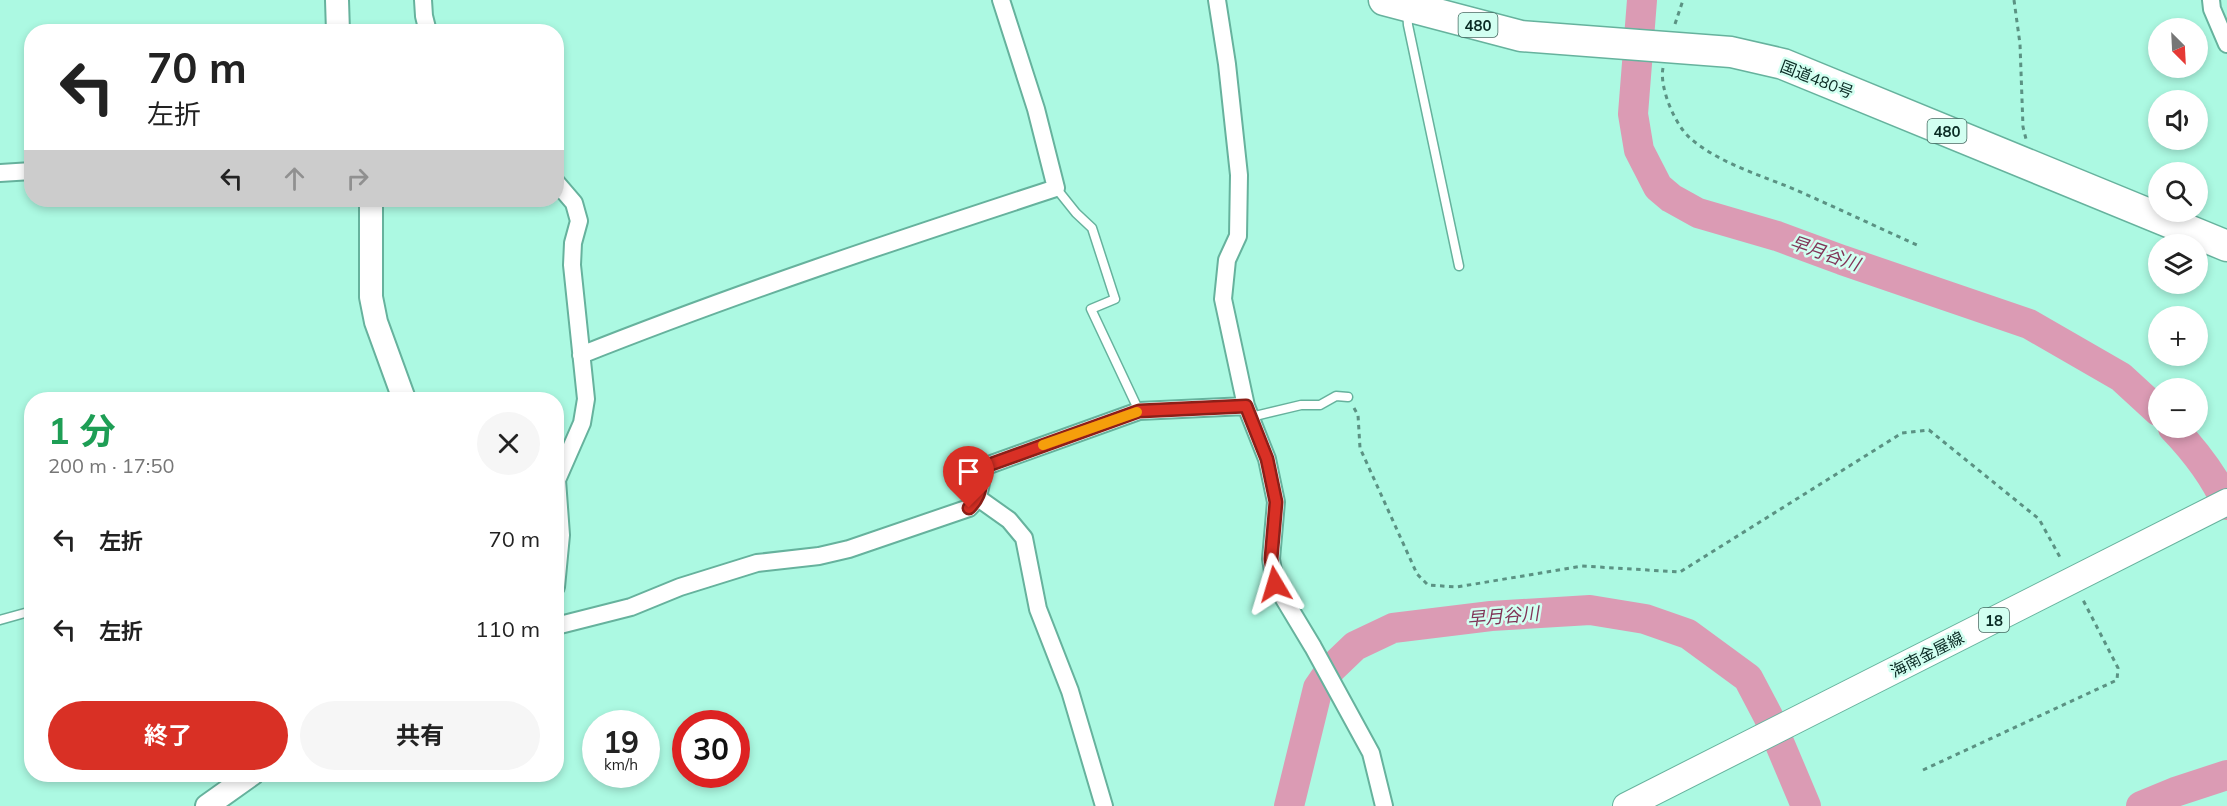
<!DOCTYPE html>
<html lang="ja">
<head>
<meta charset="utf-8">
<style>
	:root { --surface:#fff; --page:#f6f6f6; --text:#222; --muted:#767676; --accent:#d93025 }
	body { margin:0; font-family:Mulish,"Noto Sans JP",sans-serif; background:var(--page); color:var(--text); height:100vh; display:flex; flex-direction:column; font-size:22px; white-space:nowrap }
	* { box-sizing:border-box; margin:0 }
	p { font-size:20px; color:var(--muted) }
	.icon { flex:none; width:33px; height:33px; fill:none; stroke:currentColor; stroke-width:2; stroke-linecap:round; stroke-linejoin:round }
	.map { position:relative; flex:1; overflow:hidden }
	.drawer { position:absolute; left:24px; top:392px; width:540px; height:390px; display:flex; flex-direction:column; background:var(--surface); border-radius:24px; box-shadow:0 3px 9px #0003 }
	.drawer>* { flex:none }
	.hud { position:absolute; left:24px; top:24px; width:540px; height:183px; border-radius:24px; box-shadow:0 3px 9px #0003; background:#fff; color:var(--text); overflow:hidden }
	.needle { width:39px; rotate:156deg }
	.fabs { position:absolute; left:2148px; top:18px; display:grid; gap:12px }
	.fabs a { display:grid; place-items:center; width:60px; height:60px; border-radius:50%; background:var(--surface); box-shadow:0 3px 9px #0003; font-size:30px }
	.speed { position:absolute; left:582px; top:710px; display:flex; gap:12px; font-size:30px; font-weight:700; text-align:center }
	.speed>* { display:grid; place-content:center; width:78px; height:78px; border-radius:50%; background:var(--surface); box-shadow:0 3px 9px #0003; line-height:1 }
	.speed small { font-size:15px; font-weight:400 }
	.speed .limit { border:9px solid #d22; background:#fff; color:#111 }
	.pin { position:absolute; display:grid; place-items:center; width:51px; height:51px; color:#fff; margin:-62px -26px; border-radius:50% 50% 50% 0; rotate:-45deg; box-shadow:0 0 6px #0007 }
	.pin .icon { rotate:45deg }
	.me { position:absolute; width:66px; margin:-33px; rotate:353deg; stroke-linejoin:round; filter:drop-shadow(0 0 4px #0008) }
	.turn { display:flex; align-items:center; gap:21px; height:126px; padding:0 24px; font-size:27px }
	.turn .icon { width:78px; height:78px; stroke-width:2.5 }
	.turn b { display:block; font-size:42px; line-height:51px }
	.lanes { display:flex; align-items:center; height:57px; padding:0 24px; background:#0003; justify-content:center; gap:30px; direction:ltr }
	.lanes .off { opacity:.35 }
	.round { display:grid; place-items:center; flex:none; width:63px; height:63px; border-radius:32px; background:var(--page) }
	.headline { display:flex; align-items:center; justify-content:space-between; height:102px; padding:0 24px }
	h1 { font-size:36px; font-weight:700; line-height:45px; color:#1e9e55 }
	.action { display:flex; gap:12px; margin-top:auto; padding:12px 24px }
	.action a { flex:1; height:69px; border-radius:36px; background:var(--accent); color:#fff; font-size:24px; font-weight:700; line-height:69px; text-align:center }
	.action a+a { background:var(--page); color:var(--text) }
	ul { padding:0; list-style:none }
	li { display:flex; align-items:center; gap:18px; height:90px; padding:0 24px }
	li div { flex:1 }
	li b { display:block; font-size:22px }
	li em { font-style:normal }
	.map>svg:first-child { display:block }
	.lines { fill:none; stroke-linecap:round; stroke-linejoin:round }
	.river { stroke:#db9bb4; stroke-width:30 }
	.lane-casing { stroke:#66b29d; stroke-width:11 }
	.street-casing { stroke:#66b29d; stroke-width:20 }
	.secondary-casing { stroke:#66b29d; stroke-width:26 }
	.primary-casing { stroke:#66b29d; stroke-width:28 }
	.highway-casing { stroke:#66b29d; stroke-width:33 }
	.path { stroke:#5b9283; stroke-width:3; stroke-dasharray:4.5 4.5; stroke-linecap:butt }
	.lane { stroke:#fff; stroke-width:8 }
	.street { stroke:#fff; stroke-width:16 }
	.secondary { stroke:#fff; stroke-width:22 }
	.primary { stroke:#fff; stroke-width:26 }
	.highway { stroke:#fff; stroke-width:30 }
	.route-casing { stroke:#8d1f18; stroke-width:15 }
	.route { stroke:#d93025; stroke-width:10 }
	.slow { stroke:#f59e0b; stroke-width:10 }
	.labels { text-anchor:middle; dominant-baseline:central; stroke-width:5; stroke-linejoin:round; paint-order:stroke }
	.shield { fill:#d2fff1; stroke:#456a61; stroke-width:1.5 }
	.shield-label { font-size:15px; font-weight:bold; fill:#092a23 }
	.street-label { font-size:16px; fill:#092a23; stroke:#d2fff1 }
	.water-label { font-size:18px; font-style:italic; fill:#803457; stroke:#d2fff1 }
</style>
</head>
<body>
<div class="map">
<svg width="2227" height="806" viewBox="0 0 2227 806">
	<rect width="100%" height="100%" fill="#acf9e2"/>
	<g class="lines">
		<path class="river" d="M1642,0L1633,114L1639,150L1658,187L1671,198L1698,213L1777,236L1842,260L2029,324L2121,377L2158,411
			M2173,428C2194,450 2215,477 2227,505
			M1289,806L1318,688L1331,669L1355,646L1393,628L1491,616L1590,610L1645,619L1688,634L1748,678L1768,716L1806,806
			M2141,806L2175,792L2227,775"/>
		<g class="lane-casing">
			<path id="lane" d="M1407,11L1408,25L1459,266
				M1056,188L1076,213L1092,228L1115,299L1091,309L1139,411
				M1251,417L1301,405H1320L1336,396L1348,397
				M0,620L32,611"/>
		</g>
		<g class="street-casing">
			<path id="street" d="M423,0L424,16L428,32
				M1217,0L1227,64L1239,175L1238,236L1227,260L1223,299L1246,406L1267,459L1276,502L1271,559L1275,584L1313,647L1371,753L1384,806
				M2211,0L2212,9L2227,44
				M0,173L32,171
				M556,182L574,203L579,221L573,243L572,265L586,399L582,423L557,480L561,535L556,587
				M581,355C737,293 897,240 1056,188L1036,109L1001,0
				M978,498L1009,520L1024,538L1038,609L1070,691L1104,806
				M556,626L631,607L680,587L757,563L819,556L849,549L969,508C984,493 978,483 986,466L1139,411L1246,406"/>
		</g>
		<g class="secondary-casing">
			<path id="secondary" d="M337,0L338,32
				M371,200V297L376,322L404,399
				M207,806L252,774"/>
		</g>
		<g class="primary-casing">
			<path id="primary" d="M1626,806L2227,502"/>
		</g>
		<g class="highway-casing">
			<path id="highway" d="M1384,0L1521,36L1731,52L1783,64L2227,246"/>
		</g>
		<path class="path" d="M2014,0L2020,44L2023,127L2026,139
			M1675,24L1683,0
			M1663,68C1659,87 1675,125 1690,138C1720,164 1761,175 1796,190C1837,208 1877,227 1917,245
			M1354,408L1358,415L1360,448L1417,574L1428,585L1457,587L1582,566L1680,572L1902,433L1929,430L2039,519L2061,559
			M1923,770L2117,680L2118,668L2082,598"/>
		<use href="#lane" class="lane"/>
		<use href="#street" class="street"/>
		<use href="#secondary" class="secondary"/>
		<use href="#primary" class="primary"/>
		<use href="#highway" class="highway"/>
	</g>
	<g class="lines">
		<g class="route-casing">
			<path id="route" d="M969,508C984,493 978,483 986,466L1139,411L1246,406L1267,459L1276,502L1271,559L1275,584"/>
		</g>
		<use href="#route" class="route"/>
		<path class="slow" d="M1043,445L1137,412"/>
	</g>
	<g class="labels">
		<g class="shield">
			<rect x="1458.5" y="13" width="39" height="24" rx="4.5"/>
			<rect x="1927.5" y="119" width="39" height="24" rx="4.5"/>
			<rect x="1979" y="608" width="30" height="24" rx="4.5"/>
		</g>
		<g class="shield-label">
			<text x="1478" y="25">480</text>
			<text x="1947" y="131">480</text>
			<text x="1994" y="620">18</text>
		</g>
		<g class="street-label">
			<text transform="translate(1817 79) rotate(21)">国道480号</text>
			<text transform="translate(1927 654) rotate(-27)">海南金屋線</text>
		</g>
		<g class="water-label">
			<text transform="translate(1825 253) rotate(19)">早月谷川</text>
			<text transform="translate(1503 616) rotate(-5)">早月谷川</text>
		</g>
	</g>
</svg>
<div class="fabs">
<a><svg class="needle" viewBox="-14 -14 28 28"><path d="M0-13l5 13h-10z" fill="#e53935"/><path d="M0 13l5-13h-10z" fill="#767676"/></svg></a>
<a><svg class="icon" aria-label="sound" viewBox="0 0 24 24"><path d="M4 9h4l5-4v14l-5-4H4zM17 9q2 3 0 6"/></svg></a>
<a><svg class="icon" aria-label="search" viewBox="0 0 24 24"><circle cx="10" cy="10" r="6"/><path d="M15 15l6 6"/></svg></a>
<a><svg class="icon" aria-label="layers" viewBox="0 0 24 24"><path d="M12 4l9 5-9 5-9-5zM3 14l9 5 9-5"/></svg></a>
<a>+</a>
<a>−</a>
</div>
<div class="speed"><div>19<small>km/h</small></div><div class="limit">30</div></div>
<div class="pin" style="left:969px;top:508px;background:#d93025"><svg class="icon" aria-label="arrive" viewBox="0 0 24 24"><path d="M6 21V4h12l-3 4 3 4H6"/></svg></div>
<svg class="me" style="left:1275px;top:584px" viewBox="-20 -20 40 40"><path d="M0-17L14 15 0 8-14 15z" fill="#d93025" stroke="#fff" stroke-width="4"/></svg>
<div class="hud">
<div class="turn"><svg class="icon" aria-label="left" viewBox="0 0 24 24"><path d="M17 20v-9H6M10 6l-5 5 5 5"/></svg><div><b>70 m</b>左折</div></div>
<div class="lanes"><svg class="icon" aria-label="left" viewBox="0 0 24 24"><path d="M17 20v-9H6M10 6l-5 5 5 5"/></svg><svg class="icon off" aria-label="ahead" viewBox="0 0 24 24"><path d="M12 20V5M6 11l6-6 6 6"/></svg><svg class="icon off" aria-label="right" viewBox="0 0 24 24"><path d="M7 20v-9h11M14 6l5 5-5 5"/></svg></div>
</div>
<section class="drawer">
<div class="headline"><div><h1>1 分</h1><p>200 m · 17:50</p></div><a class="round"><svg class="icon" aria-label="close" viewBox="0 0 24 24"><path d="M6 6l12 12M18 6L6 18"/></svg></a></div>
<ul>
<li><svg class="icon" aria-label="left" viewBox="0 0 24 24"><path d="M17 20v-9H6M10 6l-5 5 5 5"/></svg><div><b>左折</b></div><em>70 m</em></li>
<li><svg class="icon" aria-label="left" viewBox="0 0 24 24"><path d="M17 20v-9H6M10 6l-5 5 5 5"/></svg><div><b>左折</b></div><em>110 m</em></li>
</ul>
<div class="action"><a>終了</a><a>共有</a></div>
</section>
</div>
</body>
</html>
